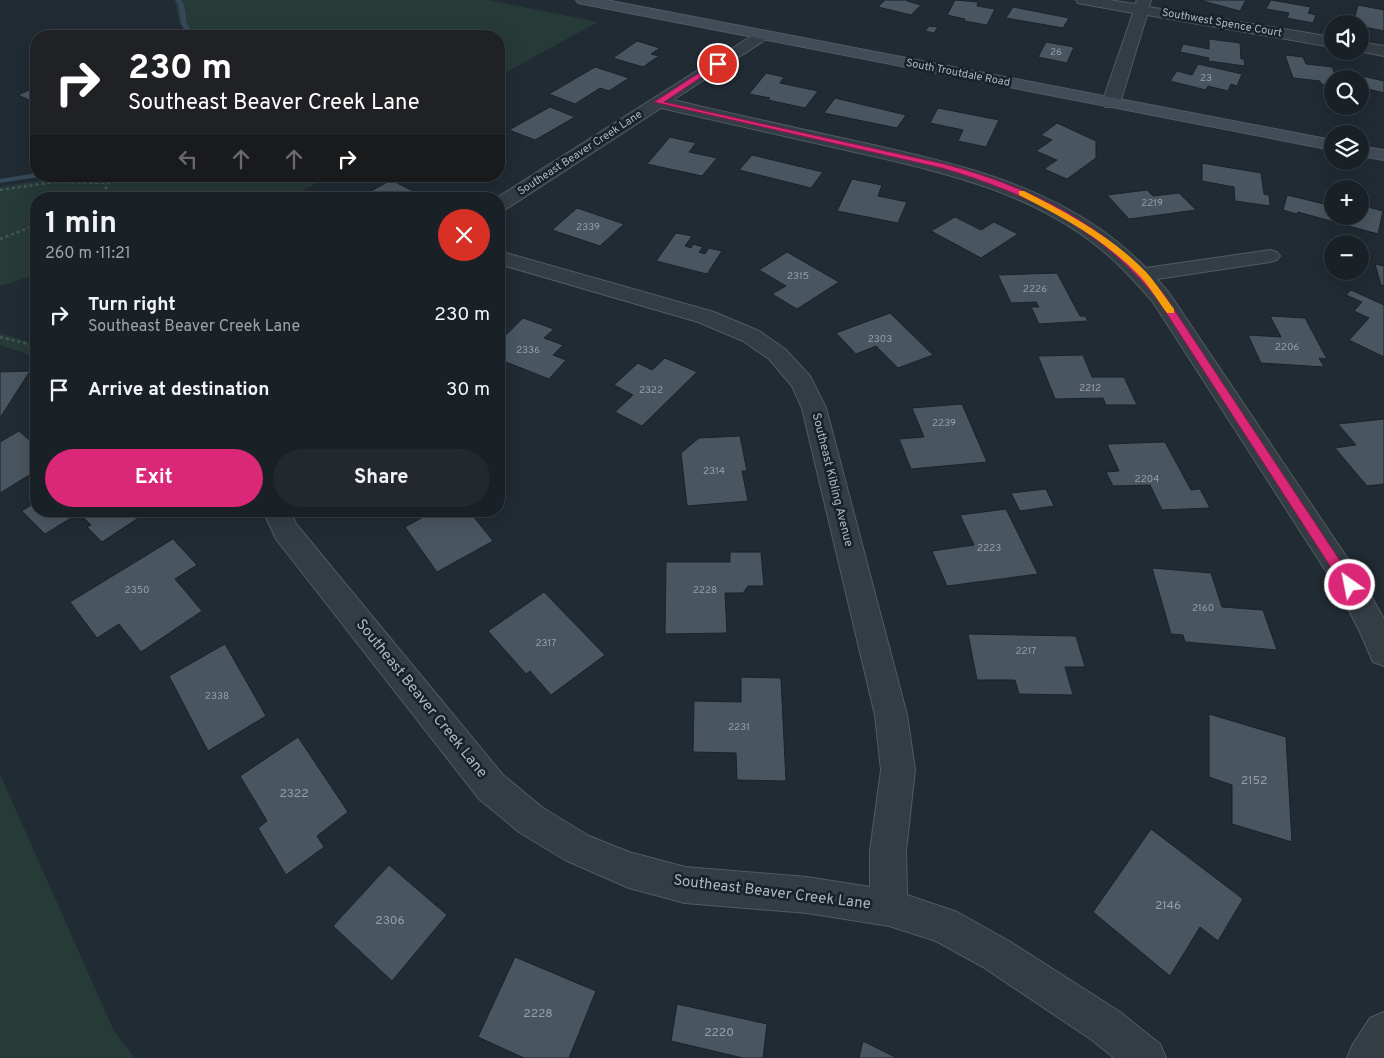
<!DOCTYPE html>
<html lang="en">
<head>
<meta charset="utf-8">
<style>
	:root { --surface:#192026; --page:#22282e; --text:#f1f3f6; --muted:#9fa3a7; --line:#373e43; --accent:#db2777 }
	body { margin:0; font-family:Overpass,sans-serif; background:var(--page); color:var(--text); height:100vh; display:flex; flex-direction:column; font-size:19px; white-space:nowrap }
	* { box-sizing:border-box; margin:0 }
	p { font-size:16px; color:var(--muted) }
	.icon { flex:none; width:28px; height:28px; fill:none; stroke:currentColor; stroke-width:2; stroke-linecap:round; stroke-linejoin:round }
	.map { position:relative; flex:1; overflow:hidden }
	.side { position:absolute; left:30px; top:192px; width:475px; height:325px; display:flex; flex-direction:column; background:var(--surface); border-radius:20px; box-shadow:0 5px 20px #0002,0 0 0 1px var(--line) }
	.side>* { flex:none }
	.guide { position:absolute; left:30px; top:30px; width:475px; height:152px; border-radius:20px; box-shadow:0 5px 20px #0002,0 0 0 1px var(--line); background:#202124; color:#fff; overflow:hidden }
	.tools { position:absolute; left:1324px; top:15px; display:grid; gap:10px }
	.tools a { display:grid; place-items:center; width:45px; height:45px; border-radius:50%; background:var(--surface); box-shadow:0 5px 20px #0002,0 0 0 1px var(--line); font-size:25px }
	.pin { position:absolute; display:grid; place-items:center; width:42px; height:42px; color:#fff; margin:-21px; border:2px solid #fff; border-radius:50%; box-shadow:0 1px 5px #0007 }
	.me { position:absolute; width:55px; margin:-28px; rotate:327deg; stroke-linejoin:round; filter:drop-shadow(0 0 4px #0008) }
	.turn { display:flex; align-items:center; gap:18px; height:105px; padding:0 15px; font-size:22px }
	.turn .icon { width:65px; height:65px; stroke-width:2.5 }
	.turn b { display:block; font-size:35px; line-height:42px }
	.lanes { display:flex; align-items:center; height:48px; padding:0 15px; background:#0003; justify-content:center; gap:25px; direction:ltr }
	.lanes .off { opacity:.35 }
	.round { display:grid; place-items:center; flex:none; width:52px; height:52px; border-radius:26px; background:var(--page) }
	.overview { display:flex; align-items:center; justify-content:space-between; height:85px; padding:0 15px }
	h1 { font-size:30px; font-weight:700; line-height:38px }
	.primary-button { display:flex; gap:10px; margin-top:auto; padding:10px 15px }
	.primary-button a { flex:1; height:58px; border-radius:30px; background:var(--accent); color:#fff; font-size:20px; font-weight:700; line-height:58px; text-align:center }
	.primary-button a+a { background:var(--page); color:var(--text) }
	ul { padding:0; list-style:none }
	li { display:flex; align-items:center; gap:15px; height:75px; padding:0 15px }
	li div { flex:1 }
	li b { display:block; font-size:19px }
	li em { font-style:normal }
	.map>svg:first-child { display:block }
	.green { fill:#263a38 }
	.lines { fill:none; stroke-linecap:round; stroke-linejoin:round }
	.stream { fill:#364959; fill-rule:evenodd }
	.building { fill:#49555f; stroke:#1b232b }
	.minor-casing { stroke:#515a62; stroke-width:2 }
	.secondary-casing { stroke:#515a62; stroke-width:2 }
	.path { stroke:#445655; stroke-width:2.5; stroke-dasharray:3 3; stroke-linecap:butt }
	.minor { fill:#343d44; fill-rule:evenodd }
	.secondary { fill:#424c57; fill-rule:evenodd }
	.route { fill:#db2777; stroke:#8e194d }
	.slow { fill:#f59e0b }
	.labels { text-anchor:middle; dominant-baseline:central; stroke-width:5; stroke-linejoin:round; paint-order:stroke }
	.number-label { font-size:10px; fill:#959fa8 }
	.far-street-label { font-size:11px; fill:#aeb8c1; stroke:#192129 }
	.street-label { font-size:12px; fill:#aeb8c1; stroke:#192129 }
	.near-number-label { font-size:12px; fill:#959fa8 }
	.near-street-label { font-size:15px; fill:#aeb8c1; stroke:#192129 }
</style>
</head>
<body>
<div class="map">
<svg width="1384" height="1058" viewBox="0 0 1384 1058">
	<rect width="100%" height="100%" fill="#212b33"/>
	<path class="green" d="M175,0H488L598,22L499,76V36H188L179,22Z
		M67,176H329L295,195L282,199H36V275L0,286V187Z
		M0,333L36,344V357L0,345Z
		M0,774L114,1031L135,1058H0Z"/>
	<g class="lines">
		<path class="stream" d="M175,0H181L184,4L187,24L194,36H188L181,24L178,4Z
			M36,173V176L39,177L0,183V179Z"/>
	</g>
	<path class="building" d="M885,0H908L907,1L921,5L911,15L878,7Z
		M955,0L978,2L977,6L995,9L987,25L964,21L965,19L947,15Z
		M1199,0H1246L1240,11Z
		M1271,0L1311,7L1308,13L1316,15L1313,23L1287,18L1289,13L1266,9Z
		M1358,5L1384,10V31L1360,26V24L1342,22L1345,14L1355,16Z
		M1013,7L1069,18L1063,28L1006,18Z
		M929,26L938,27L934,33L925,31Z
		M1209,39L1240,43L1241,59H1244L1245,66L1208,61L1209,58L1180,52L1183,44L1209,49Z
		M637,41L660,48L651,54L659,56L643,67L613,58Z
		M1046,42L1074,47L1067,63L1038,57Z
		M1285,55L1303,57L1306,64L1332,67L1337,79H1332V85L1321,84L1320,81L1293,78Z
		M1198,64L1242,74L1237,86L1231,84L1228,91L1208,86L1206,90L1170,81L1177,71L1192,75Z
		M595,67L629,78L609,91L600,88L575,104L549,94Z
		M766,73L784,77L780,83L818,91L805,108L768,100L770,98L749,94Z
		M1362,76L1384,81V93L1360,87Z
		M36,87V103L18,95Z
		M835,98L906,115L897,128L824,113Z
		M550,107L575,117L535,140L509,130Z
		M938,108L999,120L986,147L958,141L963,130L930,123Z
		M1057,123L1096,141V158L1067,179L1044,169L1057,160L1036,151L1052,140L1041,135Z
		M670,137L696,143L689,152L717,158L702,176L647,164Z
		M752,155L823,172L811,188L739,170Z
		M1202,163L1261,173L1264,194L1269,195L1270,206L1235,201L1234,187L1202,181Z
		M852,179L882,185L878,196L907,202L898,223L837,211Z
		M391,180L429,199H357Z
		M1147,190L1153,196L1179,193L1196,210L1129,219L1107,195Z
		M1287,195L1332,206V216H1360V205L1383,211L1378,234L1298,212L1297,214L1283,210Z
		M577,208L624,224L600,246L552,230Z
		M955,217L981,230L994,222L1018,234L981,258L931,231Z
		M676,233L692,236L685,246L691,248L693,244L703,247L699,252L705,254L709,248L722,251L707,274L656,261Z
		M787,252L839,282L797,309L772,294L786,286L759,270Z
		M1375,264L1384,266V286L1381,285Z
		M1057,273L1080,316H1085L1088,321L1039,324L1031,307H1039L1036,302L1011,303L998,275Z
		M1351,290L1384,305V357L1349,340L1369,318L1354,311L1362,302L1346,295Z
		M890,313L933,355L898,368L876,346L856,354L836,333Z
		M1270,316L1305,318L1327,359L1319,358L1324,367L1261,363L1248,335L1281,337Z
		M523,318L554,329L544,338L563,345L553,355L566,360L549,379L506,362L502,367L499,366V342Z
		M1083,355L1092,377H1124L1137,405H1106L1103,398L1055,399L1038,356Z
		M665,358L697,372L642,426L615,412L633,395L614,385L638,363L652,370Z
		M30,371L0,418V372Z
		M962,404L987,462L911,469L899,439L924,437L912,408Z
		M1384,419V484L1367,486L1335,448L1356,445L1338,424Z
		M19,431L36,446V471L0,493V442Z
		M740,436L747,471H742L748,501L687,506L681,453L699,438Z
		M1165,442L1191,490L1200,489L1210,508L1162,510L1150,485L1113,486L1106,472L1119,471L1107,444Z
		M1046,489L1054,506L1020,511L1011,493Z
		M36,502V511H149L102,542L87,527L91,525L79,513L45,534L22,511Z
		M1006,509L1038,574L947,586L932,551L974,545L960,515Z
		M434,511H469L493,541L437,572L405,527Z
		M173,539L197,565L175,579L202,611L141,652L119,624L97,638L70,602Z
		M730,552H761L764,586H748L743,593H725L727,633L665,634L666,562H730Z
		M1152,568L1211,573L1222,607L1263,610L1277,650L1185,642L1183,635L1171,634Z
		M544,592L605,655L551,695L530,671L526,674L488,631Z
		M968,634L1076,636L1085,667H1065L1073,695L1019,694L1015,680H977Z
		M225,644L266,716L208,751L169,676Z
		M741,677L781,678L786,781L737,780L736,753L693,752L694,701L741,702Z
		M1209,714L1286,737L1292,842L1232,824V785L1209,777Z
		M298,737L348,812L317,836L324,847L286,875L258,828L267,821L240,776Z
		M1151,829L1243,899L1218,941L1200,927L1170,976L1093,912Z
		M389,865L447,915L392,981L333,926Z
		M515,957L596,991L569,1058H524L478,1037Z
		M677,1004L767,1024L763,1058H743L671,1041Z
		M863,1041L897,1058H859Z"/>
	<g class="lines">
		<g class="minor-casing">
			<path id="minor" d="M1076,0H1109L1135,4L1137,0H1151L1149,7L1332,37V47L1147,15L1120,103L1117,107H1105L1102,103L1133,13L1083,4L1078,3Z
				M763,30L768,32L771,35L768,38L673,100C734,114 794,128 855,141C939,160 1024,177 1097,227C1115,239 1131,253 1146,268L1270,250L1277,252L1280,256L1277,260L1270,262L1157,279L1169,293L1360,577L1384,619V666L1373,662L1360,632L1340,593L1153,302C1139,286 1125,270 1109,256C1036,191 938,171 846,150C784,136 723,122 661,108L506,209L499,211V199H495L758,32Z
				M1360,42L1384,46V56L1358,51H1360Z
				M499,251L714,312L759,331L785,349L810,376L826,408L907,715L915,770L906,851L907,895L957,912L1009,941L1120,1012L1160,1044L1166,1058H1114L1092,1040L983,967L936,941L889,926L807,913L685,903L629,888L565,860L519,832L479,799L276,539L263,511H290L296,524L503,775L543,808L589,836L629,852L685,867L807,877L870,887V851L881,770L875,715L802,408L792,386L769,359L743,341L698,322L499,264Z
				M1384,1012V1058H1347L1353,1044L1370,1018Z"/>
		</g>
		<g class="secondary-casing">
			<path id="secondary" d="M576,0H606L1332,140V150L583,4L578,3Z
				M1360,146L1384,150V160L1360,156Z"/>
		</g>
		<path class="path" d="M0,190L54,182L109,183L103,193L95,199
			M0,239L36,225
			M0,337L36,346"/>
		<use href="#minor" class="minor"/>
		<use href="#secondary" class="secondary"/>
	</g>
	<path class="route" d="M716,62L721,64L664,102L944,164C1029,186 1110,226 1165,296L1354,582L1356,585L1354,589H1345L1158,300C1103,229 1027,193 942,168L654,102Z"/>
	<path class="slow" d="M1019,191H1024C1069,214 1111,236 1146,272C1156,283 1165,297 1174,309V313H1167C1158,301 1150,287 1140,276C1105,240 1063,217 1019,195Z"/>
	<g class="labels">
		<g class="number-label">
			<text x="1056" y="52">26</text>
			<text x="1206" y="78">23</text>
			<text x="1152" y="203">2219</text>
			<text x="588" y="227">2339</text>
			<text x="798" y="276">2315</text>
			<text x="1035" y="289">2226</text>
			<text x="880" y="339">2303</text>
			<text x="1287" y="347">2206</text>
			<text x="528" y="350">2336</text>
			<text x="1090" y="388">2212</text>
			<text x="651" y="390">2322</text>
			<text x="944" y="423">2239</text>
			<text x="714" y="471">2314</text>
			<text x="1147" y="479">2204</text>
			<text x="989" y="548">2223</text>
			<text x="137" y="590">2350</text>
			<text x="705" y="590">2228</text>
			<text x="1203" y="608">2160</text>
			<text x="546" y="643">2317</text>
			<text x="1026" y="651">2217</text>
			<text x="217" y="696">2338</text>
			<text x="739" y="727">2231</text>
		</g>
		<g class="far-street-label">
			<text transform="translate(1222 23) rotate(10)">Southwest Spence Court</text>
			<text transform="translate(958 73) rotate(11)">South Troutdale Road</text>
			<text transform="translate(580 153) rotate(-33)">Southeast Beaver Creek Lane</text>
		</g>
		<g class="street-label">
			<text transform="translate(832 480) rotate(76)">Southeast Kibling Avenue</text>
		</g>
		<g class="near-number-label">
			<text x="1254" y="781">2152</text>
			<text x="294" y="794">2322</text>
			<text x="1168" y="906">2146</text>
			<text x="390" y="921">2306</text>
			<text x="538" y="1014">2228</text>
			<text x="719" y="1033">2220</text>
		</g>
		<g class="near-street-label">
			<text transform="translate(421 699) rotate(51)">Southeast Beaver Creek Lane</text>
			<text transform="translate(772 893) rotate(7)">Southeast Beaver Creek Lane</text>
		</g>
	</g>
</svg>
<div class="tools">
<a><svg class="icon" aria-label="sound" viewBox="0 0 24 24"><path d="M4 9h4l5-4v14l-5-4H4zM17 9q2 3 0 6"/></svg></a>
<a><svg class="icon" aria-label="search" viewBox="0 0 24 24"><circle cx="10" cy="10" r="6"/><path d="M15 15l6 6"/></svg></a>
<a><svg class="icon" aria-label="layers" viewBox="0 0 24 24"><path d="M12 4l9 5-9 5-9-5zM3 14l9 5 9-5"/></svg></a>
<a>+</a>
<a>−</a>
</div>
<div class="pin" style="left:718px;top:64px;background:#d93025"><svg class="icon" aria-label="arrive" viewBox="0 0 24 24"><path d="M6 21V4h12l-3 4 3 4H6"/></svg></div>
<svg class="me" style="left:1350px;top:585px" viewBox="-20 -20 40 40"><circle r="17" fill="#db2777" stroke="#fff" stroke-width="3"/><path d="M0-11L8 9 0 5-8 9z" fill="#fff"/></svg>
<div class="guide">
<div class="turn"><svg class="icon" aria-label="right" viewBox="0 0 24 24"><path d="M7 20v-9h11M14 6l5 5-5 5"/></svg><div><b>230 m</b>Southeast Beaver Creek Lane</div></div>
<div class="lanes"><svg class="icon off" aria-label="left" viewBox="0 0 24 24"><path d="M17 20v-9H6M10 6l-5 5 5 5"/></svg><svg class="icon off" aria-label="ahead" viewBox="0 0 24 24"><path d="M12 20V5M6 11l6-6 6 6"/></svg><svg class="icon off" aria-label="ahead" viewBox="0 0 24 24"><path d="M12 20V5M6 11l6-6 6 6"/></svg><svg class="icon" aria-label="right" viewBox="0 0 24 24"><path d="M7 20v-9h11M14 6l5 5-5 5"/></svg></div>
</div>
<section class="side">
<div class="overview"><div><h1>1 min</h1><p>260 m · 11:21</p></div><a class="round" style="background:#d93025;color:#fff"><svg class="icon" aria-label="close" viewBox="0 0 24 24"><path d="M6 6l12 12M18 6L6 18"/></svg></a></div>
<ul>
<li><svg class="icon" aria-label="right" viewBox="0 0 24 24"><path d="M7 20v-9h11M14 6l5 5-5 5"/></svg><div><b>Turn right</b><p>Southeast Beaver Creek Lane</p></div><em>230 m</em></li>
<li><svg class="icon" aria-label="arrive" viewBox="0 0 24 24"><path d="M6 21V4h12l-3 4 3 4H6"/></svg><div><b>Arrive at destination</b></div><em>30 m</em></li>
</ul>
<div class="primary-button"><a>Exit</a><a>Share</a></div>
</section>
</div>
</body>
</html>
